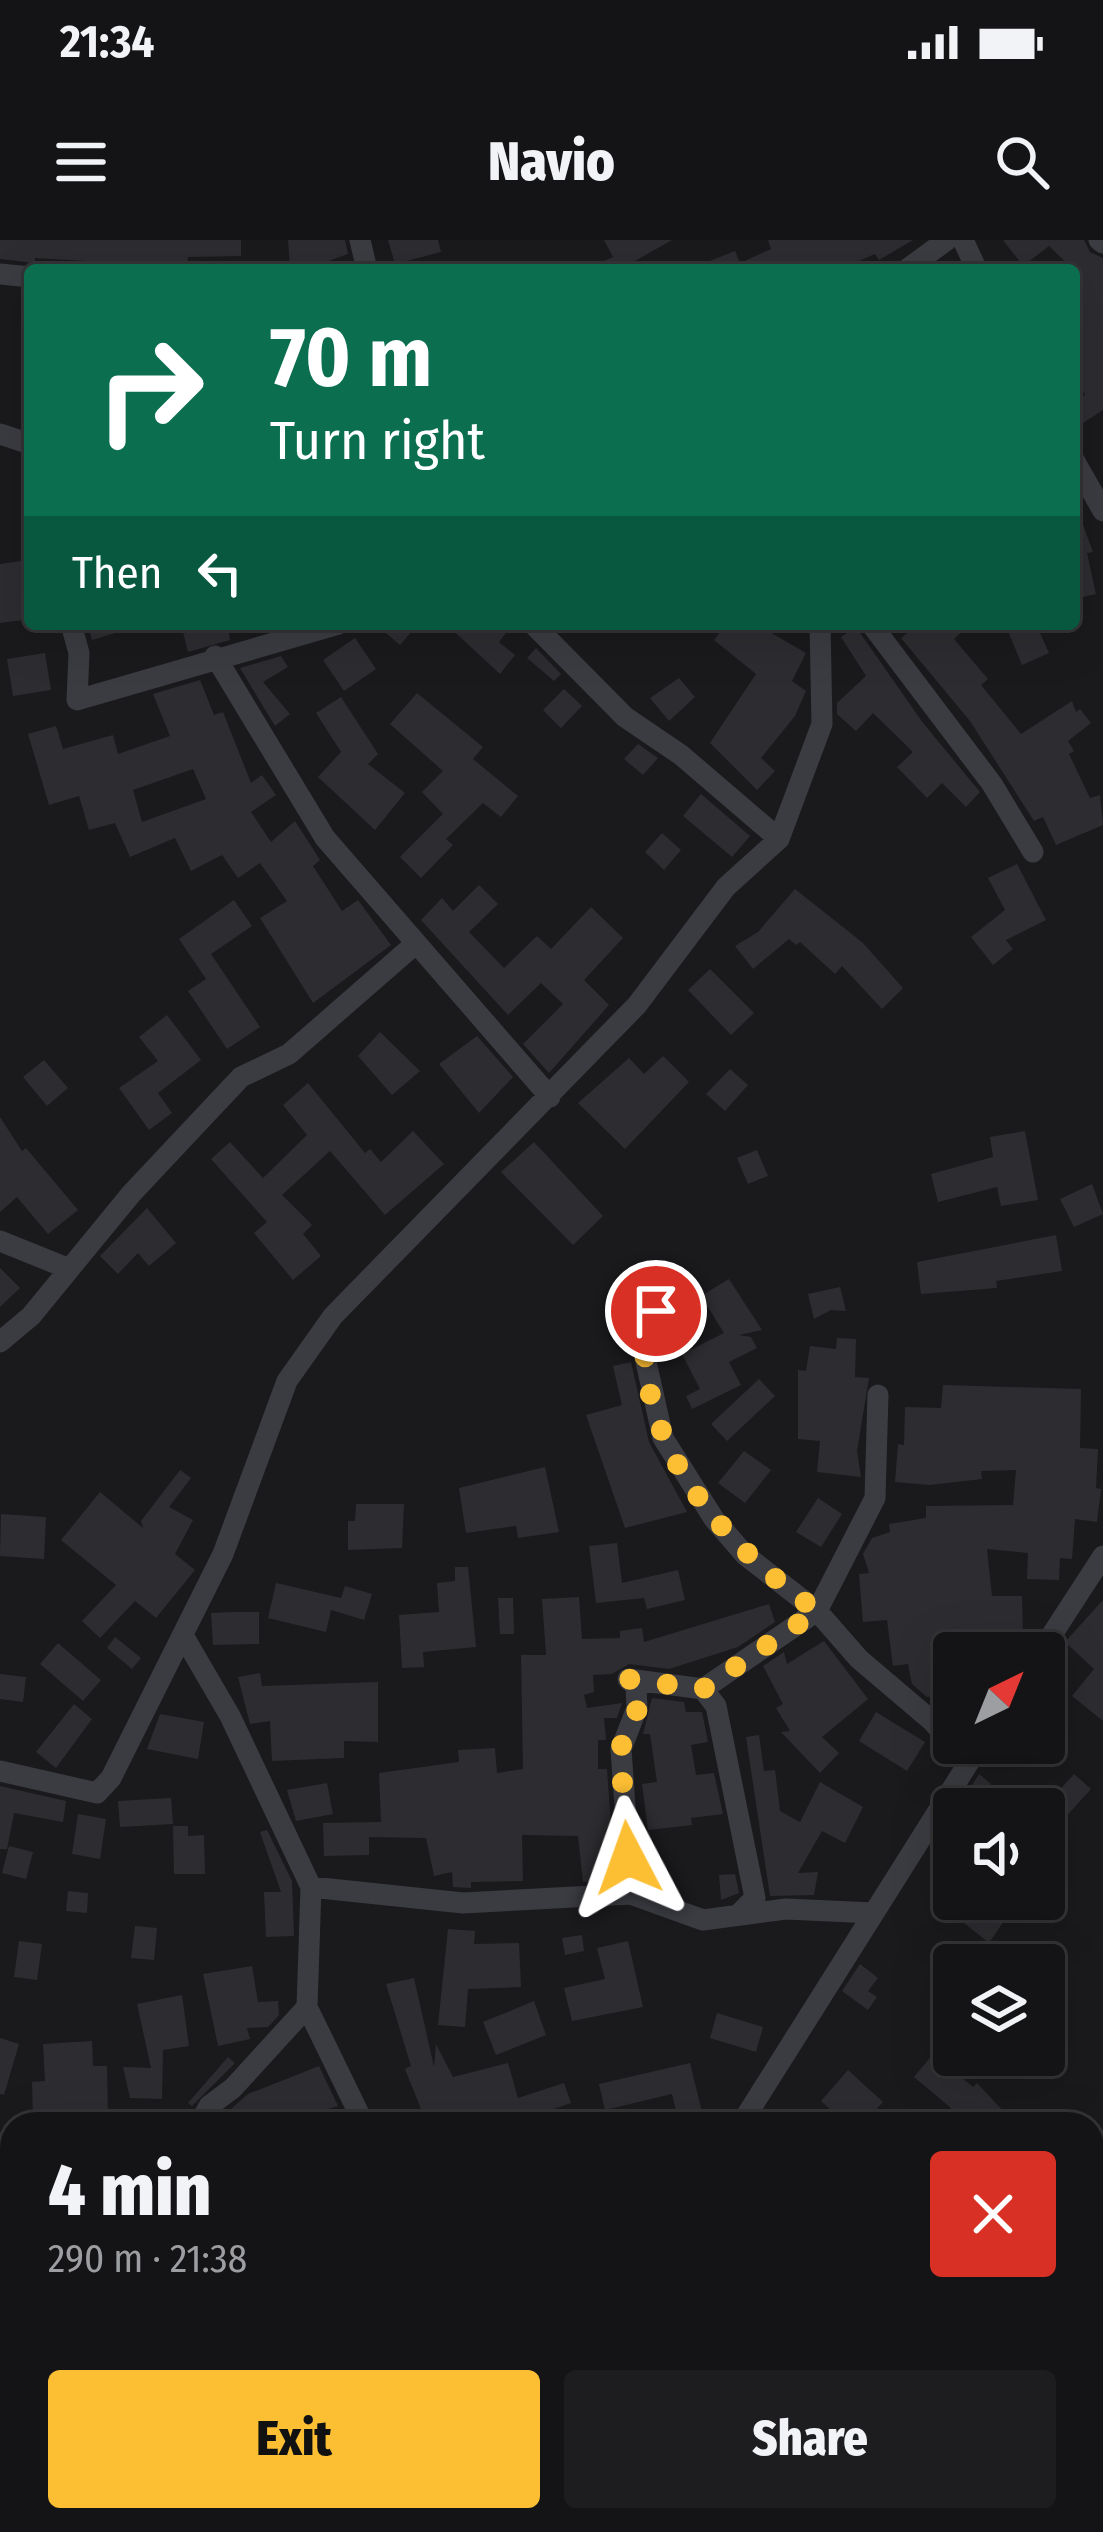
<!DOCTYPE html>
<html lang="en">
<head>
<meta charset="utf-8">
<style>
	:root { --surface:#141416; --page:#1d1d1f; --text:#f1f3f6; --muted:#9d9ea1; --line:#333335; --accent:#fcbe33 }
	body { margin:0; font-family:"Fira Sans Condensed",sans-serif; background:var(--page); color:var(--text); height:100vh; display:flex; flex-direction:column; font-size:45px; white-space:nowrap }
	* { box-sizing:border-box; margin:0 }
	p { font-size:39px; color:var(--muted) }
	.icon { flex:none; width:66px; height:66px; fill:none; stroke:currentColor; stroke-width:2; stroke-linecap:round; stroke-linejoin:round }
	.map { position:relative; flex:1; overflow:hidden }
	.sheet { position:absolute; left:0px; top:1872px; width:1104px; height:420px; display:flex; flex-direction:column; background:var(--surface); border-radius:36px 36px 0 0; box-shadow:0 12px 48px #0002,0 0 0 3px var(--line) }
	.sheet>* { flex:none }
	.top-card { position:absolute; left:24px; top:24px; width:1056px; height:366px; border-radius:12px; box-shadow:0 12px 48px #0002,0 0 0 3px var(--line); background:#0b6e4f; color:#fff; overflow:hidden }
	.needle { width:78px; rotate:43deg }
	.buttons { position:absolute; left:933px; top:1392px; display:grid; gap:24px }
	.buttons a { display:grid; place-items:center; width:132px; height:132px; border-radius:12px; background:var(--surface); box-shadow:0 12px 48px #0002,0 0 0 3px var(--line); font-size:60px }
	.pin { position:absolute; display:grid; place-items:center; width:102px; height:102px; color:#fff; margin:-51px; border:6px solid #fff; border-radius:50%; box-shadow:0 3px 12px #0007 }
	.me { position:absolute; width:132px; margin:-66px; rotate:356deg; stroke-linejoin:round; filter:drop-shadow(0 0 9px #0008) }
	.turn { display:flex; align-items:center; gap:42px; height:252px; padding:0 48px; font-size:54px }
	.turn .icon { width:156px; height:156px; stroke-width:2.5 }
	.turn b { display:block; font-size:84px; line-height:102px }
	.then { display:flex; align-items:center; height:114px; padding:0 48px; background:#0003; gap:24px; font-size:45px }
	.round { display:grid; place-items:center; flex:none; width:126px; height:126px; border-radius:12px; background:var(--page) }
	.summary { display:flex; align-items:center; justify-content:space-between; height:204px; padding:0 48px }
	h1 { font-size:72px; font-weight:800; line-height:90px }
	.cta { display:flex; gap:24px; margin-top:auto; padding:24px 48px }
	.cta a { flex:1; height:138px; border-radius:12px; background:var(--accent); color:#111; font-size:48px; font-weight:800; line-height:138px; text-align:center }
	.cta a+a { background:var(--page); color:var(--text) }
	.status { display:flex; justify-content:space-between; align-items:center; height:84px; padding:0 60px; background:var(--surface); direction:ltr }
	.status svg { height:33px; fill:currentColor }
	header { display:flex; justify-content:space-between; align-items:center; height:156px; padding:0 48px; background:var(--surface); font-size:54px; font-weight:800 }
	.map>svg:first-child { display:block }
	.building { fill:#2d2d31; fill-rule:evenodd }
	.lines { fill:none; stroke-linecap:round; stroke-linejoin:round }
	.minor { stroke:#3b3c42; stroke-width:21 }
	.route { stroke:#fcbe33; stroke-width:21; stroke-dasharray:0 37.8 }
</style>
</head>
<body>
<div class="status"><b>21:34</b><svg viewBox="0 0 49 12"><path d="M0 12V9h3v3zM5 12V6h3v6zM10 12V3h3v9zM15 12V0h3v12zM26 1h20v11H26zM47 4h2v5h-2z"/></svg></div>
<header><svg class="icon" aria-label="menu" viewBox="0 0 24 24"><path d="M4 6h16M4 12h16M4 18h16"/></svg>Navio<svg class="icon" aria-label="search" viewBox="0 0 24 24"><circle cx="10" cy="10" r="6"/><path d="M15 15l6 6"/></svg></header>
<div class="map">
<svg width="1103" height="2292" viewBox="0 0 1103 2292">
	<rect width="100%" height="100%" fill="#1a1a1d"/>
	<path class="building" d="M0,0H241V16L188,17L187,27L35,18V23L0,19Z
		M288,0H345L348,14L315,26L290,28Z
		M388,0H438L441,12L395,24Z
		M604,0H672L619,30H583L613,17Z
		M768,0H913L879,20L875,14L838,30H687L735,11L740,23L771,9Z
		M1003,0H1084L1090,12L1103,18V170L1074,189V162L1085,155L1074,133V43L1081,37L1049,6L1023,26Z
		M1074,260L1093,312L1087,313L1096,354L1074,359Z
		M27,320L30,379L0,383V324Z
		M87,384H132V388L92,400Z
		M181,384H227L230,400L188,412Z
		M375,384H418L400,405Z
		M446,384H513L499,402L515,415L500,434Z
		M726,384H756L806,413L792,441L806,451L795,476L761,518L775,531L757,550L710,503L756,434L714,400Z
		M919,384H970L954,399L988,439L981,445L1021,494L1072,461L1076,472L1080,469L1091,483L1068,501L1074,511L1069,514L1090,558L1100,555L1103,585L1056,605L1043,577L1034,581L970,481L901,398Z
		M1005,384H1036L1049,413L1022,425Z
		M856,387L923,483L980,552L966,567L942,543L927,558L897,527L913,512L873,473L856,491L837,474V463L866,436L841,397Z
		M355,398L376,429L344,451L323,420Z
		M536,408L561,434L554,441L527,418Z
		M45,413L51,450L13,456L7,419Z
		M281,416L288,427L263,442L290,474L275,486L240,428Z
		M679,438L695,457L669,481L650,458Z
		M200,440L214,475L223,472L251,543L262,535L276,555L251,572L271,602L295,581L320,620L313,626L342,671L358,660L391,705L313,763L260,678L287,661L260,623L238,638L222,615L191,631L175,598L130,617L115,583L89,590L79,556L49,565L28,494L56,486L63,509L113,495L118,514L170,496L153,454ZM193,529L206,559L142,582L133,550Z
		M564,449L582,466L561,488L543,470Z
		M417,453L483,507L473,519L518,556L501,577L483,563L446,599L453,605L421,638L400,617L443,574L422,552L443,531L390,484Z
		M341,457L378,514L368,524L405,553L375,590L318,537L341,512L316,473Z
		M638,504L658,518L643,535L624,519Z
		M701,554L750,596L732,617L683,576Z
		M662,593L681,610L664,630L645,612Z
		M1017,624L1046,680L1006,700L1013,709L993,725L971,697L1005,670L988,638Z
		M479,645L498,664L469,692L504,728L537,696L551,709L591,667L623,698L584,740L609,765L549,833L523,804L563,764L541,743L508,775L421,680L442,658L453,671Z
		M795,649L863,703L903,748L882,769L842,726L835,734L800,702L796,705L789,699L753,729L735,706L758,692Z
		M234,660L252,686L211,714L260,787L227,809L188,751L206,739L179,699Z
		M710,729L754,773L731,795L688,750Z
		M167,775L201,820L158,853L172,873L149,890L119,848L158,821L139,797Z
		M380,792L420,831L392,855L358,816Z
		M477,796L513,837L479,873L439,824Z
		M663,816L689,842L625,909L578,863L629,818L644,834Z
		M44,820L68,848L47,866L23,837Z
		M730,829L748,845L725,871L706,854Z
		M308,843L365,913L370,909L381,922L413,891L444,924L385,975L330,911L282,955L312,985L303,994L321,1016L293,1040L254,993L267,982L211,919L230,902L263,938L307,895L283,865Z
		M0,877L22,911L26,908L78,970L48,994L17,957L0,972Z
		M1025,891L1038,960L1001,966L997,947L938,962L931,934L993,917L990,897Z
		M534,902L603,976L573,1005L501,932Z
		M757,910L768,936L748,944L737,918Z
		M1092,944L1103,974L1074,987L1060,959Z
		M147,968L176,1003L149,1026L138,1013L118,1034L100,1016Z
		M1056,995L1062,1031L996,1041L997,1048L921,1054L917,1022Z
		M0,1028L20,1048L0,1067Z
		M729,1039L762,1090L739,1095L751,1097L757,1108L729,1122L741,1145L692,1169L686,1156L700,1149L682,1114L724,1093L701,1056Z
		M840,1047L846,1071L831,1070L814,1079L808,1054Z
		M837,1098L856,1099L855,1137L869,1138L857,1211L861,1237L817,1232L820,1201L798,1199V1130L806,1131L810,1106L836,1109Z
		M631,1122L649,1202L687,1272L625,1288L586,1175L622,1165L613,1126Z
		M759,1139L775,1156L727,1201L711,1184Z
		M943,1145L1081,1149L1080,1208L1098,1209L1096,1248L1101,1249L1097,1282L1075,1279L1072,1319L1060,1318L1059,1340L1027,1339L1028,1313L987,1309L992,1356H1022L1023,1395H993L995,1413H954V1452L927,1457L912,1444L908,1424L893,1426L887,1380L863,1382L859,1334L869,1333L863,1314L872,1298L890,1292L889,1284L926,1278V1266L1013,1265L1016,1230L981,1231L982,1239L929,1245L895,1242L898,1204L904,1205L905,1167L941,1168Z
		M744,1211L771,1230L745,1263L718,1243Z
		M545,1227L559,1292L518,1298L516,1286L466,1293L459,1248Z
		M180,1230L191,1238L169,1267L193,1280L175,1314L195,1330L156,1378L135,1361L100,1398L82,1381L116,1345L61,1300L100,1252L143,1288L141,1281Z
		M818,1258L842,1274L821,1307L796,1292Z
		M356,1264H404L402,1308L348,1310V1281H355Z
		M1,1274L46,1277L44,1319L0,1316Z
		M617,1303L622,1343L678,1330L685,1360L647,1369L644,1358L596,1363L589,1306Z
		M455,1327H468L476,1407L423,1412L424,1427L402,1428L399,1375L439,1372L437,1343L455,1341Z
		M276,1343L341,1358L345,1346L372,1354L364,1380L331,1370L326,1392L268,1378Z
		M579,1357L582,1399L620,1398V1391L642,1388L644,1402L769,1364L775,1382L738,1407L669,1429L629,1424L612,1434L593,1435L594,1452L584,1455L587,1468L622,1463L617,1478H604L606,1500H598V1529H607L615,1640L583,1642L578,1596L522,1595L523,1641L471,1642V1648L453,1647L452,1632L434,1636L426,1598L369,1597V1615L324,1616L323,1583L381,1582L379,1533L459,1522L458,1510L495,1508L497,1533L523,1529L521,1415H546L542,1359Z
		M498,1358H513L514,1394H500Z
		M1103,1360V1481L1072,1456L1094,1429L1065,1402Z
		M232,1372H259V1404L213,1405L211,1373Z
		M115,1397L141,1418L132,1429L107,1408Z
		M824,1401L868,1459L822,1497L839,1513L820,1533L781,1492L790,1491L776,1468L783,1464L763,1426L784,1412L787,1424Z
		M58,1403L101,1440L83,1461L40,1424Z
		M260,1433L262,1446L378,1442V1502L344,1501V1518L272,1521L270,1481L250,1484L238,1437Z
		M0,1434L26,1437L23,1462L0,1459Z
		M652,1458L684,1462L686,1472H702L708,1502L691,1505L696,1535L714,1533L723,1574L691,1578L692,1585L648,1590L642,1544L657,1542L650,1494H643Z
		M74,1464L92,1479L56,1528L36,1512Z
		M876,1472L925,1502L907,1531L859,1501Z
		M160,1474L204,1482L198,1519L147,1509Z
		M759,1495L764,1531L775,1530L780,1571L800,1582L820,1542L863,1567L845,1603L822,1591L798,1633L818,1632L814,1655L770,1656L746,1497Z
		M979,1534L991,1544L971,1569H957Z
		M1074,1534L1091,1549L1044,1601V1567Z
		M327,1543L333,1574L296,1581L287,1550Z
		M0,1546L66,1561L63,1582L14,1573L7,1609H0Z
		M171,1558L173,1584L120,1587L118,1561Z
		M78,1574L106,1579L100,1619L72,1614Z
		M173,1586H188V1596L204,1595L205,1634H174Z
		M267,1590L292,1641L294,1696L266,1697L264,1652H281L260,1592Z
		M9,1606L33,1612L26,1639L2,1633Z
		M735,1634L739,1653L721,1660L719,1635Z
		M68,1651L88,1653L87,1673L66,1671Z
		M934,1659H1019L989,1703Z
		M135,1686L157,1688L154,1720L131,1718Z
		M448,1689L475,1691L474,1704L519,1703L521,1747L468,1749L465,1787L438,1785Z
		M582,1695L584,1711L565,1715L562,1698Z
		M19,1701L42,1704L37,1740L14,1737Z
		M628,1701L643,1767L572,1781L564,1748L605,1739L597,1708Z
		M860,1724L878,1738L868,1751L877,1757L868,1770L842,1751Z
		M252,1726L258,1762L278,1761L279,1775L268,1787L247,1788L250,1799L218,1806L203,1734Z
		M414,1738L434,1827L436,1804L453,1837L508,1823L518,1858L564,1843L571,1863L511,1884H492L487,1871L456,1884H427L405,1829L411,1826L386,1744Z
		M182,1755L189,1806L163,1810L162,1859L130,1858L123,1827L151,1828L137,1764Z
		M534,1761L546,1795L496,1815L483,1782Z
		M717,1773L763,1787L756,1812L710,1798Z
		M0,1798L19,1804L4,1855L0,1854Z
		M92,1801L93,1826H107L108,1878L33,1880L32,1842L45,1841L43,1804Z
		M933,1814L973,1847L977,1843L1005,1873L994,1884H955L945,1874L951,1868L914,1837Z
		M228,1817L235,1823L192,1866L188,1863Z
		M690,1823L705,1884H679L672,1854L605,1870L599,1844Z
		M319,1826L338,1866L308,1875L312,1884H239L232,1868L248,1854Z
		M848,1830L883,1862L863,1884H846L821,1861Z"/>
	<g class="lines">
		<path class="minor" d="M360,0L367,30
			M963,0L977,30
			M1099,0L1103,3
			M906,30L947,0
			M0,34L30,37
			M0,194L30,204
			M1074,220L1103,271
			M71,384L79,413L77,460L339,384
			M533,384L625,477L681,515L779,599
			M871,384L992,544L1033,612
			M215,416L325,598L550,857
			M0,1001L67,1028
			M656,1071L644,1113L663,1198L714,1279L745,1315L817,1371L859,1419L932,1481L969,1522
			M0,1102L31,1076L131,954L241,837L289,814L414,705
			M184,1397L230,1476L311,1647L307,1767L364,1884
			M1040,1413L1103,1316
			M703,1449L716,1466L755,1658L740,1673
			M0,1531L97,1553L111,1538L223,1314L287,1141L333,1076L637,765L726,647L779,599L822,484L820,384
			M311,1647L463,1663L631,1654L703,1680L786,1669L873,1673
			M631,1654L621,1509L637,1468L636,1446L628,1439L703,1449L817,1371L875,1258L878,1155
			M199,1884L209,1866L233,1848L307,1767
			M741,1884L981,1503
			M0,1936L12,1953
			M0,2074L12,2058
			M480,2292L487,2280"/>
	</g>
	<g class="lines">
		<path class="route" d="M628,1618L620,1509L638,1468L636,1445L628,1439L703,1449L817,1371C733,1310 651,1225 645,1116C644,1102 652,1084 656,1071"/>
	</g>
</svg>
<div class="buttons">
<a><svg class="needle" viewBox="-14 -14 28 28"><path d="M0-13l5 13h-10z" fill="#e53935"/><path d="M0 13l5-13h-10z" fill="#9d9ea1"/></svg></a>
<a><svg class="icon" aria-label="sound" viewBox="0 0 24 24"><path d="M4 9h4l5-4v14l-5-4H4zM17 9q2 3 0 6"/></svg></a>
<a><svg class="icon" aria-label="layers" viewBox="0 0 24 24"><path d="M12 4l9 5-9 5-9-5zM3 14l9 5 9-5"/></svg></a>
</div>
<div class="pin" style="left:656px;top:1071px;background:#d93025"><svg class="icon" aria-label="arrive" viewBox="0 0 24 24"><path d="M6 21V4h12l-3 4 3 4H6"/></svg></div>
<svg class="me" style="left:628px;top:1618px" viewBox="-20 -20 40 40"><path d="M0-17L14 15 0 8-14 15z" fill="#fcbe33" stroke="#fff" stroke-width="4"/></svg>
<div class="top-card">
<div class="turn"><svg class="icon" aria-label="right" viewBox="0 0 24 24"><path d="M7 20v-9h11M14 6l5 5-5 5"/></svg><div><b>70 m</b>Turn right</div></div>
<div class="then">Then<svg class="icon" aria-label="left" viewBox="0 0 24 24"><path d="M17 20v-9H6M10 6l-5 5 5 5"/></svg></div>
</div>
<section class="sheet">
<div class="summary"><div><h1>4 min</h1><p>290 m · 21:38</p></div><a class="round" style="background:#d93025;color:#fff"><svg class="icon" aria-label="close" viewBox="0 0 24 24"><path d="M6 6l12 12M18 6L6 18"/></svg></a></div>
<div class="cta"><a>Exit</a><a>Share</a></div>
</section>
</div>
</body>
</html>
